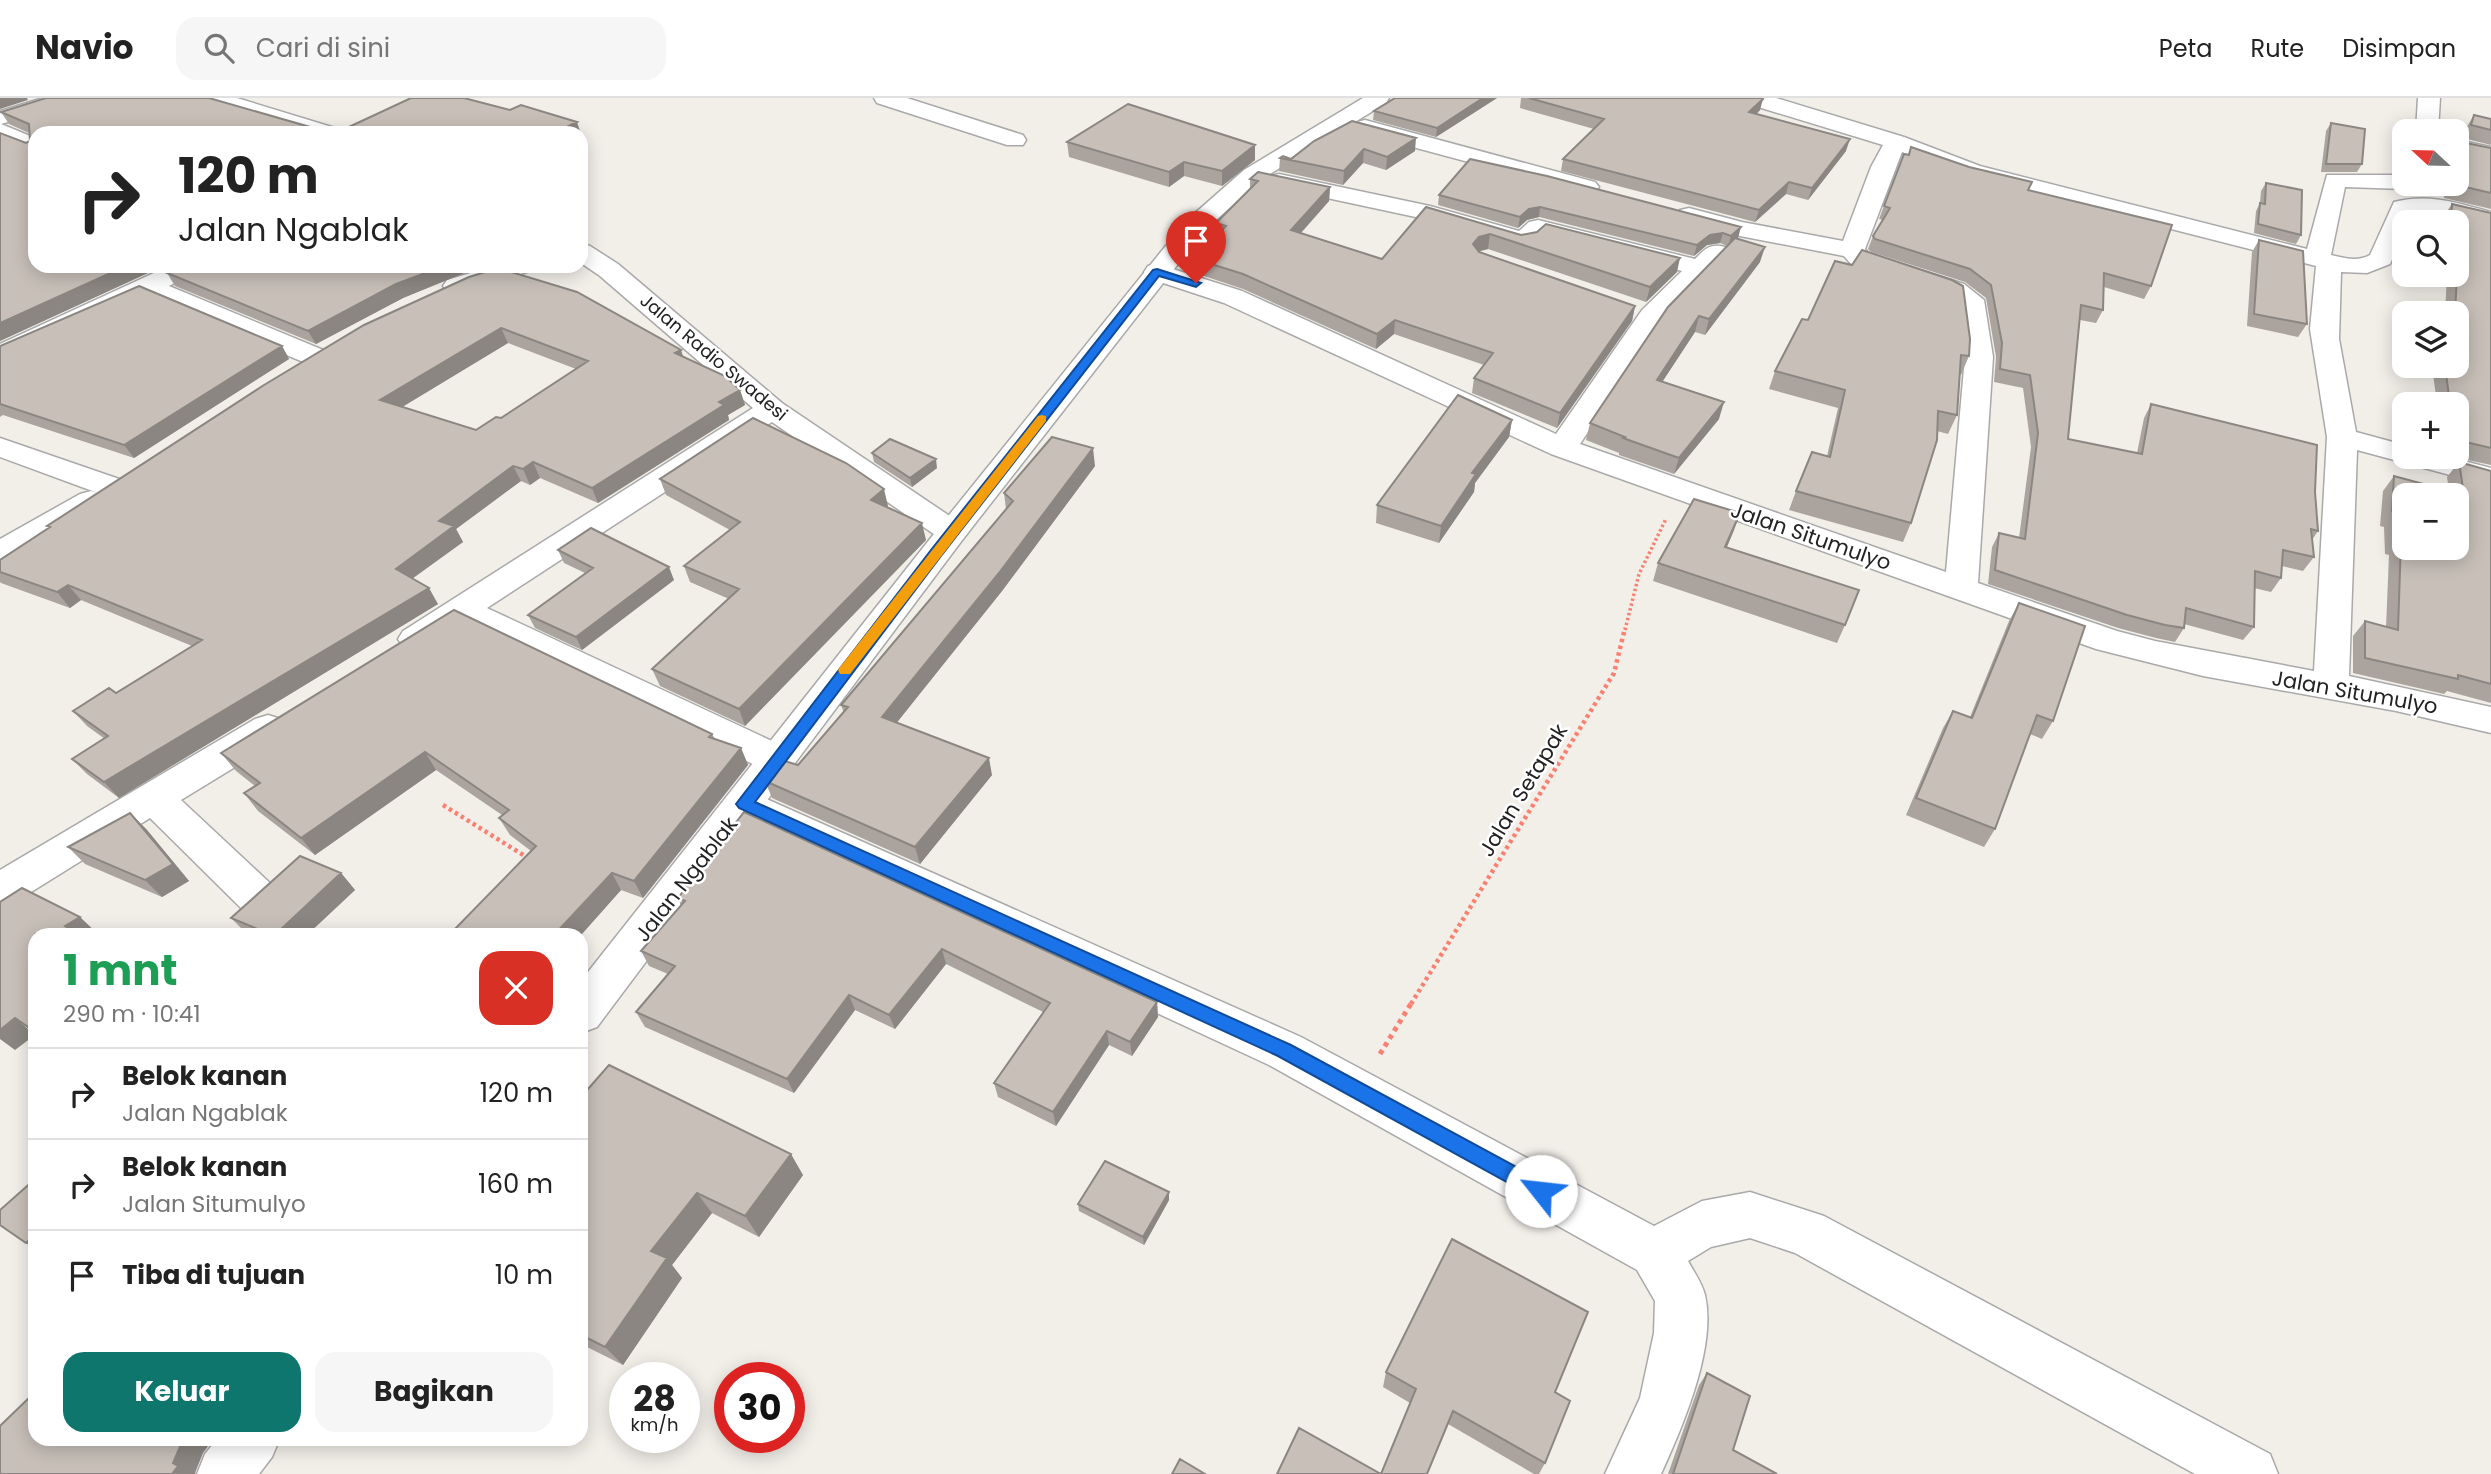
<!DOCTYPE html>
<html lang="id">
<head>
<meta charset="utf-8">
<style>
	:root { --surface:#fff; --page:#f6f6f6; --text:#222; --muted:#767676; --line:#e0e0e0; --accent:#0f766e }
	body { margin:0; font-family:Poppins,sans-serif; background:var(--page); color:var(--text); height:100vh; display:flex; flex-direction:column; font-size:26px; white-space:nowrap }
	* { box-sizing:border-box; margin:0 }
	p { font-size:23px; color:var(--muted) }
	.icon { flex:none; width:38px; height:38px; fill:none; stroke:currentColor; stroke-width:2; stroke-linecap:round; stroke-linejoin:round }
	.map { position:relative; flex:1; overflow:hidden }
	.side { position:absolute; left:28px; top:830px; width:560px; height:518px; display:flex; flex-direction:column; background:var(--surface); border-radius:21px; box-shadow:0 4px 18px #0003 }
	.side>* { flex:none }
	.top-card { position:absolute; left:28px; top:28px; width:560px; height:147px; border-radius:21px; box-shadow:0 4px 18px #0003; background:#fff; color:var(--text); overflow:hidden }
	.needle { width:46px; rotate:292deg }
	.tools { position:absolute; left:2392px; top:21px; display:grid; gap:14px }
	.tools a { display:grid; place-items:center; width:77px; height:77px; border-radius:14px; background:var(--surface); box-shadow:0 4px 18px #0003; font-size:35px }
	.speed { position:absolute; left:609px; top:1264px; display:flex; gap:14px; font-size:35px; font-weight:700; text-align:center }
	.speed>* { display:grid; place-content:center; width:91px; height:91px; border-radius:50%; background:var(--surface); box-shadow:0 4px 18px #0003; line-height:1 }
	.speed small { font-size:18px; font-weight:400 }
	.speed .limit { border:10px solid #d22; background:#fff; color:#111 }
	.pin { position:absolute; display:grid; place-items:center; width:60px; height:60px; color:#fff; margin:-72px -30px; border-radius:50% 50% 50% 0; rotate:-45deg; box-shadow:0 0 7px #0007 }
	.pin .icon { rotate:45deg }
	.me { position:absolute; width:77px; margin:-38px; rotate:299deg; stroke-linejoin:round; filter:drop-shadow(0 0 5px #0008) }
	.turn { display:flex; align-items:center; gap:24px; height:147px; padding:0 35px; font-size:32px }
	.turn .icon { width:91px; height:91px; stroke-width:2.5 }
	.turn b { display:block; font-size:49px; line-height:60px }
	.round { display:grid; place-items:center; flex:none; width:74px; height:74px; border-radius:21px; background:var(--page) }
	.summary { display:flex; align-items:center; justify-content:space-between; height:119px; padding:0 35px }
	h1 { font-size:42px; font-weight:700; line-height:52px; color:#1e9e55 }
	.cta { display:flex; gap:14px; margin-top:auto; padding:14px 35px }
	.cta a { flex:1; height:80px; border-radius:21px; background:var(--accent); color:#fff; font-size:28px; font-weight:700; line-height:80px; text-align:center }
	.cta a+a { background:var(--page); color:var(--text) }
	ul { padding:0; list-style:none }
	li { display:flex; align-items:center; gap:21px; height:91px; padding:0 35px; border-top:2px solid var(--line) }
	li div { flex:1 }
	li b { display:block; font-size:26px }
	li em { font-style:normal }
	header { display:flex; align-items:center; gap:42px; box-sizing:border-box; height:98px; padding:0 35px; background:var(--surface); border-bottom:2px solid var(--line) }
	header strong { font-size:33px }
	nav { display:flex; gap:38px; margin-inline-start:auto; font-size:24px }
	.search { width:490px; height:63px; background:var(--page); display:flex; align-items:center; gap:18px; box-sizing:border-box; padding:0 24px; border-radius:21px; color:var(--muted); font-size:26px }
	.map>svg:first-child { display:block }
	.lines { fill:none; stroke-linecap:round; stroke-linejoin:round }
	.minor-casing { stroke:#a9a9a9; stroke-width:3 }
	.tertiary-casing { stroke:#a9a9a9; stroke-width:3 }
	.path-far2 { stroke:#fa8072; stroke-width:3.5; stroke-dasharray:2.5 2.5; stroke-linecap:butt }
	.path-far1 { stroke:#fa8072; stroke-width:4.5; stroke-dasharray:3.5 3.5; stroke-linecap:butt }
	.path { stroke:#fa8072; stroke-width:5; stroke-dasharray:4.5 4.5; stroke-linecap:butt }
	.minor { fill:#fff; fill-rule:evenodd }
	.tertiary { fill:#fff; fill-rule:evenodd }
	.wall { fill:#aba49e; fill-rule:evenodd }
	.shaded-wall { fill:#8b8681 }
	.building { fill:#c7bfb8; stroke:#8b8681; stroke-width:2; fill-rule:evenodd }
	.route { fill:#1a73e8; stroke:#114b97; stroke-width:2 }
	.slow { fill:#f59e0b }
	.labels { text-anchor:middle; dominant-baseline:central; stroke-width:5; stroke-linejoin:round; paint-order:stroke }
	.far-street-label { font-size:18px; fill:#222; stroke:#fff }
	.street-label { font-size:21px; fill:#222; stroke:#fff }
</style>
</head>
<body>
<header>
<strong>Navio</strong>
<div class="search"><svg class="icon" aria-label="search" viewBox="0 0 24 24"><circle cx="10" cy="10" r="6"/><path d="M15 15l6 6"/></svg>Cari di sini</div>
<nav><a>Peta</a><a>Rute</a><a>Disimpan</a></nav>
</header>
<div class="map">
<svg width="2491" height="1376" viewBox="0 0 2491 1376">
	<rect width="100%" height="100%" fill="#f2efe9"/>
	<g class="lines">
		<g class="minor-casing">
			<path id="minor" d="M43,0H77L74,5L1,26L35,40V55L0,41V13Z
				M203,0H237L335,30L338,35H304L206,5Z
				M874,0H907L1023,37L1026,42L1023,47H1007L877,5Z
				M1742,0H1776L1904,39L1980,68L2307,151L2327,77H2404V86H2415L2404,91L2345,89L2331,157C2343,160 2358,164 2370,157L2394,104C2429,95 2458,105 2491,114V128L2436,115L2413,114L2409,124H2404V135L2390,166L2367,175L2341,174L2339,241L2356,334L2404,347V359H2449L2491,370V388L2357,352L2349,578L2491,609V635L2396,613L2203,578L2096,551L1551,356L1224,205L1148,180L1144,174L1148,168L1157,166L1242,193L1556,336L1642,212L1682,173L1543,138L1534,146L1519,149L1425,121L1271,88L1267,83L1271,78L1279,76L1430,108L1519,133L1529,124L1538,122L1695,161C1705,151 1710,145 1725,149L1729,154L1725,159L1662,223L1580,346L1946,474L1965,259L1958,205L1946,198L1851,166L1844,158L1740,138L1680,122L1677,117L1680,112L1689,110L1742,124L1843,143L1871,69L1883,47L1745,5ZM1902,54L1964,78L2316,168L2310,231L2327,339L2314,573L2155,543L2117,533L1978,485L1993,259L1984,202L1964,186L1869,156L1865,151Z
				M2418,0H2440L2438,33H2416Z
				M1365,22L1595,84L1599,89L1595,94L1587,96L1357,34L1354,29L1357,24Z
				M2457,42L2491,49V63L2457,56Z
				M581,145L590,148L618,166L782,305L963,427L968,434L963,441L952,444L941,441L772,324L487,510L789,651L795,661L789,671L776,675L763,671L463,526C443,539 426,556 403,549L398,541L403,533L753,310L600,178L581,165Z
				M169,168H203L199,173L169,188L328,254L332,260L328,266L318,268L308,266L147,198L0,264V246Z
				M494,168H534L530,173L456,196L447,194L443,188L447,182Z
				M0,340L125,383L130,390L125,397L114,400L103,397L107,403L102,410L12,462L0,466V441L80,396L91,393L98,395L0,359Z
				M268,617L281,621L287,631L281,641L181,702L271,786L277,798L271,810L256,815L241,810L150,720L15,804L0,808V772L255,621Z
				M744,691L1301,939L1654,1128L1702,1103L1750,1094L1824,1118L2270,1356L2278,1376H2195L1795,1155L1750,1140L1711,1149L1688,1163C1694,1174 1702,1185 1705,1197C1717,1249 1682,1330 1661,1376H1605L1640,1300L1654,1235L1655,1203L1637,1172L1269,967L730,717L725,706L730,695Z"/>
		</g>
		<g class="tertiary-casing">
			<path id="tertiary" d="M1363,0H1389L1386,5L1260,82L1203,134L963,441L597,929L581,935V883L941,427L1185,124L1244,72Z
				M218,1340H280L272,1359L259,1376H197L205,1356Z"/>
		</g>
		<path class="path-far2" d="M1625,532L1639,476L1666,421"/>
		<path class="path-far1" d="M443,707L528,760
			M1411,906L1614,575L1625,530"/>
		<path class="path" d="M1380,956L1412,904"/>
		<use href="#minor" class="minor"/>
		<use href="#tertiary" class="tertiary"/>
	</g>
	<path class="wall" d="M46,0L35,35L163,168L0,243V35L26,45L30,43L29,35L9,26L1,14Z
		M1497,0L1436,39L1373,22L1374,13Z
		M1521,0H1761L1760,12L1757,16L1846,53L1808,102L1786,96L1755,124L1561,73L1563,61L1594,31L1520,10Z
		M2474,17L2491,21V47L2463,40L2466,30Z
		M2331,25L2362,66L2357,74H2321L2326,33Z
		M1314,43L1415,53L1386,72L1363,65L1343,87L1279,73L1280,60L1291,61Z
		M1067,44L1255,47V62L1222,88L1184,78L1169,89L1069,59Z
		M2466,45L2491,50V111L2444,100L2445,86H2457L2461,54Z
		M1911,49L2028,92L2151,188L2144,201L2104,189L2103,212L2096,225L2080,222L2068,341L2137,355L2144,320L2151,306L2315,394L2318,433L2312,442L2314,459L2303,473L2282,468L2281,480L2271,494L2254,490V529L2243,542L2184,526V530L2175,544L2156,540L2118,530L1988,486L1992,449L1999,435L2019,440L2031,349L2023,290L1994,284L1996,259L1986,200L1965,184L1871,154L1868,151L1873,138L1883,122L1879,121L1904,56L1908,57Z
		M1250,81L1330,89L1329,103L1301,135L1382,161L1426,109L1521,137L1677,174L1646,204L1488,151L1478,153L1635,208L1632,223L1557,330L1472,295L1474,280L1484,267L1394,236L1376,251L1243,191L1192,174V160L1216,137V125L1250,92Z
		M2266,85L2301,137L2296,146L2254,135L2256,113L2260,105L2261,93Z
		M1439,97L1741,129L1737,141L1760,164L1705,237L1695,234L1662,284L1719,321L1674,376L1619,357V355L1586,342L1590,325L1727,148L1720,145L1707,147L1694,158L1539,119L1527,122L1518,130L1438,107Z
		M2452,106L2491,115V367L2454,359H2457V306H2437L2432,268H2457V215H2445L2447,177H2457V124H2442L2443,119Z
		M2259,142L2307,226L2298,239L2247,228L2252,154Z
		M181,168H467L469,173L403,200L316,246L175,188L167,175Z
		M469,179L683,259L740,292L745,307L728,317L729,322L598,405L540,380L530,387L521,383L456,431L463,444L412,480L438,506L119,700L87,676L72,661L105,641L87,628L73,613L116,595L192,548L81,502L70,510L1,485L0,484V462L49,430L47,428ZM508,245L576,271L501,320L476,332L402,309Z
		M1808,222L1969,258L1961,277H1959L1957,317L1948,336L1937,333L1911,425L1903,444L1789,412L1796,393L1827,358L1838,310L1769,291L1775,273Z
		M0,248H282L289,261L134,360L3,317L0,319Z
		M1512,322L1509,339L1475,385L1474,394L1439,445L1376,425L1377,407Z
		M872,355L937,370L912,389L874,364Z
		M2459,364L2491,373V605L2447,593L2444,596L2353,575V538L2365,523L2386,529L2389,457L2385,456L2384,429L2380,428L2383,393L2394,378L2449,393L2447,379Z
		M1095,368L1002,493L896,625L992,677L920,766L772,700L765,683L798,667L844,615L841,607L1006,411L1004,395Z
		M660,381L888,408L887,409L926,442L745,628L660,588L652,571L729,501L690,484L684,468L730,432L666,397Z
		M1734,432L1727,449L1845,527L1837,545L1653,483L1658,465Z
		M558,452L674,482L582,552L535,530L528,517L585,475L564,465Z
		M2019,505L2053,623L2042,641L2030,636L1995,731L1984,749L1906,717L1943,630L1953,613L1970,619L2009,523Z
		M712,636L715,641L741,650L748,667L643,800L621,792L581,837L450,836L531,753L510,737L499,720L502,717L436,672L315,757L258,713L244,695L255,688L236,673L221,655Z
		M744,714L1157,904L1158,919L1132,958L1109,947L1056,1028L998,999L994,985L1043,914L946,866L895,931L855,912L794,995L645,929L636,914L668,876L649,868L641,853L681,808L678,800Z
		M130,715L147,732L189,783L162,799L85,766L68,749Z
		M341,775L355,792L308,836H247L231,820Z
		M581,999L803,1077L759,1139L712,1115L672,1167L682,1180L623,1267L581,1246Z
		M1169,1094V1102L1144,1147L1079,1113L1078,1106Z
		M1386,1274L1555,1294L1545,1365L1539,1376H1534L1448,1326L1427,1376H1277H1381L1410,1305L1383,1289Z
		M1707,1275L1733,1352L1777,1376H1668L1699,1287Z"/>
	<path class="shaded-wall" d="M0,0H27L28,2L0,11Z
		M1483,0H1497L1436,39L1437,30Z
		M1763,1L1760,12L1746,25L1749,14Z
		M577,24L581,36V35H554Z
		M1416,40L1415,53L1386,72L1387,59Z
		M1850,41L1846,53L1808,102L1812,90Z
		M1255,47V62L1222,88V73Z
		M1364,51L1363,65L1343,87L1344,73Z
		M1184,64V78L1169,89V74Z
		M1789,84L1786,96L1755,124L1759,112Z
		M1330,89L1329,103L1291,146V132Z
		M1540,109L1539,119L1527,122L1518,130L1520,119L1529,111Z
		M1741,129L1738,140L1728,149L1731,138Z
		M1723,135L1720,145L1707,147L1694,158L1697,147L1710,137Z
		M1490,136L1488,151L1477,154L1473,146L1479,139Z
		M1765,149L1760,164L1705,237L1709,221Z
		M1680,160L1677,174L1646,204L1650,189Z
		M126,168H163L0,243V225Z
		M444,168H467L469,173L403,200L316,246L308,233L396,186Z
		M1635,208L1632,223L1557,330L1560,315Z
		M1699,218L1695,234L1653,298L1657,282Z
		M1395,222L1394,236L1376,251L1377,236Z
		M501,230L508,245L389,317L380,302Z
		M282,248L289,261L134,360L124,347Z
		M681,252L686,267L675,255Z
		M740,292L745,307L728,317L729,322L598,405L592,390L719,304Z
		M1724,304L1719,321L1674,376L1679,360Z
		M1512,322L1509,339L1475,385L1474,394L1439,445L1441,428L1472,375Z
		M1093,350L1095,368L1002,493L887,637L882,619Z
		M936,361L937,370L912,389L910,380Z
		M533,364L540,380L530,387L523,371Z
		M513,368L521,383L456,431L463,444L405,486L396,471L439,423Z
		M884,391L888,408L875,418L871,402Z
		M1740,415L1734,432L1719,467L1725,449Z
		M922,425L926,442L745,628L739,611Z
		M669,469L674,482L582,552L576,539Z
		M68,487L81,502L70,510L57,494Z
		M429,490L438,506L119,700L104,684Z
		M741,650L748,667L643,800L634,783Z
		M425,654L436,672L315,757L301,740Z
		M989,660L992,677L920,766L915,749Z
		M130,715L147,732L189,783L162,799L145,782Z
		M341,775L355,792L308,836H279L277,835Z
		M612,775L621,792L581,837L555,836Z
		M80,819L98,836H74L65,828Z
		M942,851L946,866L895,931L889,917Z
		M849,897L855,912L794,995L787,981Z
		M1157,904L1158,919L1132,958L1130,944Z
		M15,920L35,937L15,952L0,941V932Z
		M35,924V935L28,929Z
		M1107,933L1109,947L1056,1028L1053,1014Z
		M791,1056L803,1077L759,1139L745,1118Z
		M1169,1094V1102L1144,1147L1143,1139Z
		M697,1095L712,1115L672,1167L682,1180L623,1267L605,1249L651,1153Z
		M35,1137V1151L26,1145Z
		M185,1340H214L203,1355L195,1375L196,1376H172L173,1365L182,1344Z"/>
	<path class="building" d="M46,0H209L331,35H35V168H126L0,225V35L26,45L30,43L29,26L1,14Z
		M411,0H464L510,12L521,7L577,24L554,35H336Z
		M1395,0H1483L1437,30L1374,13Z
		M1529,0H1761L1763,1L1749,14L1850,41L1812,90L1789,84L1759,112L1563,61L1604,21Z
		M1128,6L1255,47L1222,73L1184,64L1169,74L1067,44Z
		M2474,17L2491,21V32L2471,27Z
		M1352,23L1416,40L1387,59L1364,51L1344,73L1280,60L1283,58L1291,61L1314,43Z
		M2331,25L2365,31L2362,66H2326Z
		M2466,45L2491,50V95L2453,86H2457V53L2465,54Z
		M1911,49L1969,69L2032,84L2028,92L2172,127L2151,188L2104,175L2103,212L2081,207L2068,341L2142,356L2151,306L2317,347L2315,394L2318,433L2311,431L2314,459L2283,452L2281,480L2255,473L2254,529L2186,510L2184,530L2165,527L2127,517L1995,472L1999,435L2025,441L2038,335L2030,277L2000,271L2002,245L1991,187L1970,171L1875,141L1873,138L1890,110L1884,108L1904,56L1909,57Z
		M1470,61L1547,78L1741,129L1731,138L1723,135L1710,137L1697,147L1540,109L1529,111L1520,119L1439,97Z
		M1258,74L1330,89L1291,132L1382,161L1426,109L1521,137L1537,134L1546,126L1680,160L1650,189L1490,136L1479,139L1473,146L1479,154L1635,208L1560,315L1474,280L1493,255L1395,222L1377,236L1243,176L1192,160L1226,128L1216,125L1258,83L1250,81Z
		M2266,85L2302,92L2301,137L2258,126L2260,105L2265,106Z
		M2452,106L2491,115V350L2457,342V306H2450L2445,268H2457V215H2455L2457,177V124H2451Z
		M1735,140L1765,149L1709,221L1699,218L1657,282L1724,304L1679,360L1623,340L1625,339L1590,325L1668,209Z
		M2259,142L2303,153L2307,226L2254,216Z
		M1862,152L1952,182L1963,188L1970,241L1969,258L1961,257L1957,317L1938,313L1937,342L1911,425L1796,393L1812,354L1830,359L1845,292L1775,273L1802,221L1808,222L1835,163L1852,167Z
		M181,168H444L396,186L308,233L167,175Z
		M498,170L577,194L681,252L675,255L725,278L740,292L719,304L724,307L592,390L533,364L523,371L513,368L439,423L454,428L396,471L429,490L104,684L72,661L108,638L73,613L109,590L116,595L202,542L68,487L57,494L0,474V462L50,429L47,428L264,287L364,227L469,179ZM501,230L588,263L501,320L496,319L476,332L380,302Z
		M139,188L282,248L124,347L0,306V248Z
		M1458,297L1512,322L1472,375L1476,376L1441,428L1377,407Z
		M753,320L846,365L884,391L871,402L922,425L739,611L652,571L739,491L684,468L740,424L660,381Z
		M1052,339L1093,350L999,475L882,619L989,660L915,749L765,683L781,662L798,667L848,609L841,607L1013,403L1004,395Z
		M890,341L936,361L910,380L872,355Z
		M2459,364L2491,373V586L2458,577V581L2365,560V523L2398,532L2401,442L2397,441L2395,414L2392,413L2394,378L2464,397ZM2404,397H2457V450H2404Z
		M1694,401L1740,415L1725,449L1859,492L1845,527L1658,465Z
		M591,430L669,469L576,539L528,517L593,470L558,452Z
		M2019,505L2085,528L2053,623L2037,617L1995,731L1916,700L1953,613L1972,620Z
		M454,512L712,636L709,639L741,650L634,783L612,775L555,836H450L536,748L499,720L509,712L425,654L301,740L244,695L260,685L221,655Z
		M744,714L1157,904L1130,944L1107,933L1053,1014L994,985L1050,905L942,851L889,917L849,897L787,981L636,914L675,868L641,853L685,803L678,800Z
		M130,715L173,766L145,782L68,749Z
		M300,758L341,775L277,835H267L231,820Z
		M22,790L80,819L65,828L77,836H35V924L28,929L15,920L0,932V804Z
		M609,967L791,1056L745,1118L697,1095L651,1153L667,1160L605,1249L581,1237V999Z
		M1105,1063L1169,1094L1143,1139L1078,1106Z
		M35,1081V1137L26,1145L0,1127V1112Z
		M1452,1141L1588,1214L1555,1294L1570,1303L1545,1365L1453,1313L1427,1376H1277L1299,1330L1381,1376L1416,1291L1386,1274Z
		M1707,1275L1750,1298L1733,1352L1777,1376H1673Z
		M35,1294V1340H185L182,1344L173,1365L178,1368L172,1376H0V1328Z
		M1180,1361L1205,1376H1172Z"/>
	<path class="route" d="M1157,171L1201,185L1196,189L1159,178L941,458L755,704L1291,947L1548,1086L1551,1093L1548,1099L1541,1102L1534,1099L1278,958L739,710L736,706L931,452L1153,172Z"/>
	<path class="slow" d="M1042,317L1046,318V323L850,576H840L838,572L840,569L1038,318Z"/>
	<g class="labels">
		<g class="far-street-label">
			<text transform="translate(714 259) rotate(40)">Jalan Radio Swadesi</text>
		</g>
		<g class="street-label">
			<text transform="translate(1811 438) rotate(19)">Jalan Situmulyo</text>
			<text transform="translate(2355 594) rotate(10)">Jalan Situmulyo</text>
			<text transform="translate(1523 692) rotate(-59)">Jalan Setapak</text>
			<text transform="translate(686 781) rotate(-52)">Jalan Ngablak</text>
		</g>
	</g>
</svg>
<div class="tools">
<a><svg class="needle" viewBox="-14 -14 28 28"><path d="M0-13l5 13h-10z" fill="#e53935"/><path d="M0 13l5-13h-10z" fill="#767676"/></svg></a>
<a><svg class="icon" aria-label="search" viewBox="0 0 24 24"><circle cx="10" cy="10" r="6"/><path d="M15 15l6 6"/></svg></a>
<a><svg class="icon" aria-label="layers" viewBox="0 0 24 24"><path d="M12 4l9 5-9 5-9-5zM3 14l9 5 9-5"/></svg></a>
<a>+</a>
<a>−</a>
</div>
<div class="speed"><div>28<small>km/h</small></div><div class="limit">30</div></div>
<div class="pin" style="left:1196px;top:185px;background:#d93025"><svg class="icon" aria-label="arrive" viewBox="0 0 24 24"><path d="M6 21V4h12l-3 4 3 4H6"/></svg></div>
<svg class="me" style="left:1541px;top:1093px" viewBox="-20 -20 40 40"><circle r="19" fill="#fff"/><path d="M0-13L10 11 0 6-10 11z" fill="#1a73e8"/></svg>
<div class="top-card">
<div class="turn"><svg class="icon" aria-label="right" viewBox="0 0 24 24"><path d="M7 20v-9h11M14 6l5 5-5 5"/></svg><div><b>120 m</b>Jalan Ngablak</div></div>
</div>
<section class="side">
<div class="summary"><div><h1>1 mnt</h1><p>290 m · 10:41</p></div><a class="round" style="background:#d93025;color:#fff"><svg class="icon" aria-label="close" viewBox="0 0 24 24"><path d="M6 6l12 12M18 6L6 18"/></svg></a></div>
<ul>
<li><svg class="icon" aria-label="right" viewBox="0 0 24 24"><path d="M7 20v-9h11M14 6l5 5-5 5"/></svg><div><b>Belok kanan</b><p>Jalan Ngablak</p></div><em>120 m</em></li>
<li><svg class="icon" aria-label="right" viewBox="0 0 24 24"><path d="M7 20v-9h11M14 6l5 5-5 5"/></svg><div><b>Belok kanan</b><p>Jalan Situmulyo</p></div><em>160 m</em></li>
<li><svg class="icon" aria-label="arrive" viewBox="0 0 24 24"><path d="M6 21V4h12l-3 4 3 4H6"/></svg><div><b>Tiba di tujuan</b></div><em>10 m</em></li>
</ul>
<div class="cta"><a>Keluar</a><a>Bagikan</a></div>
</section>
</div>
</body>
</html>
